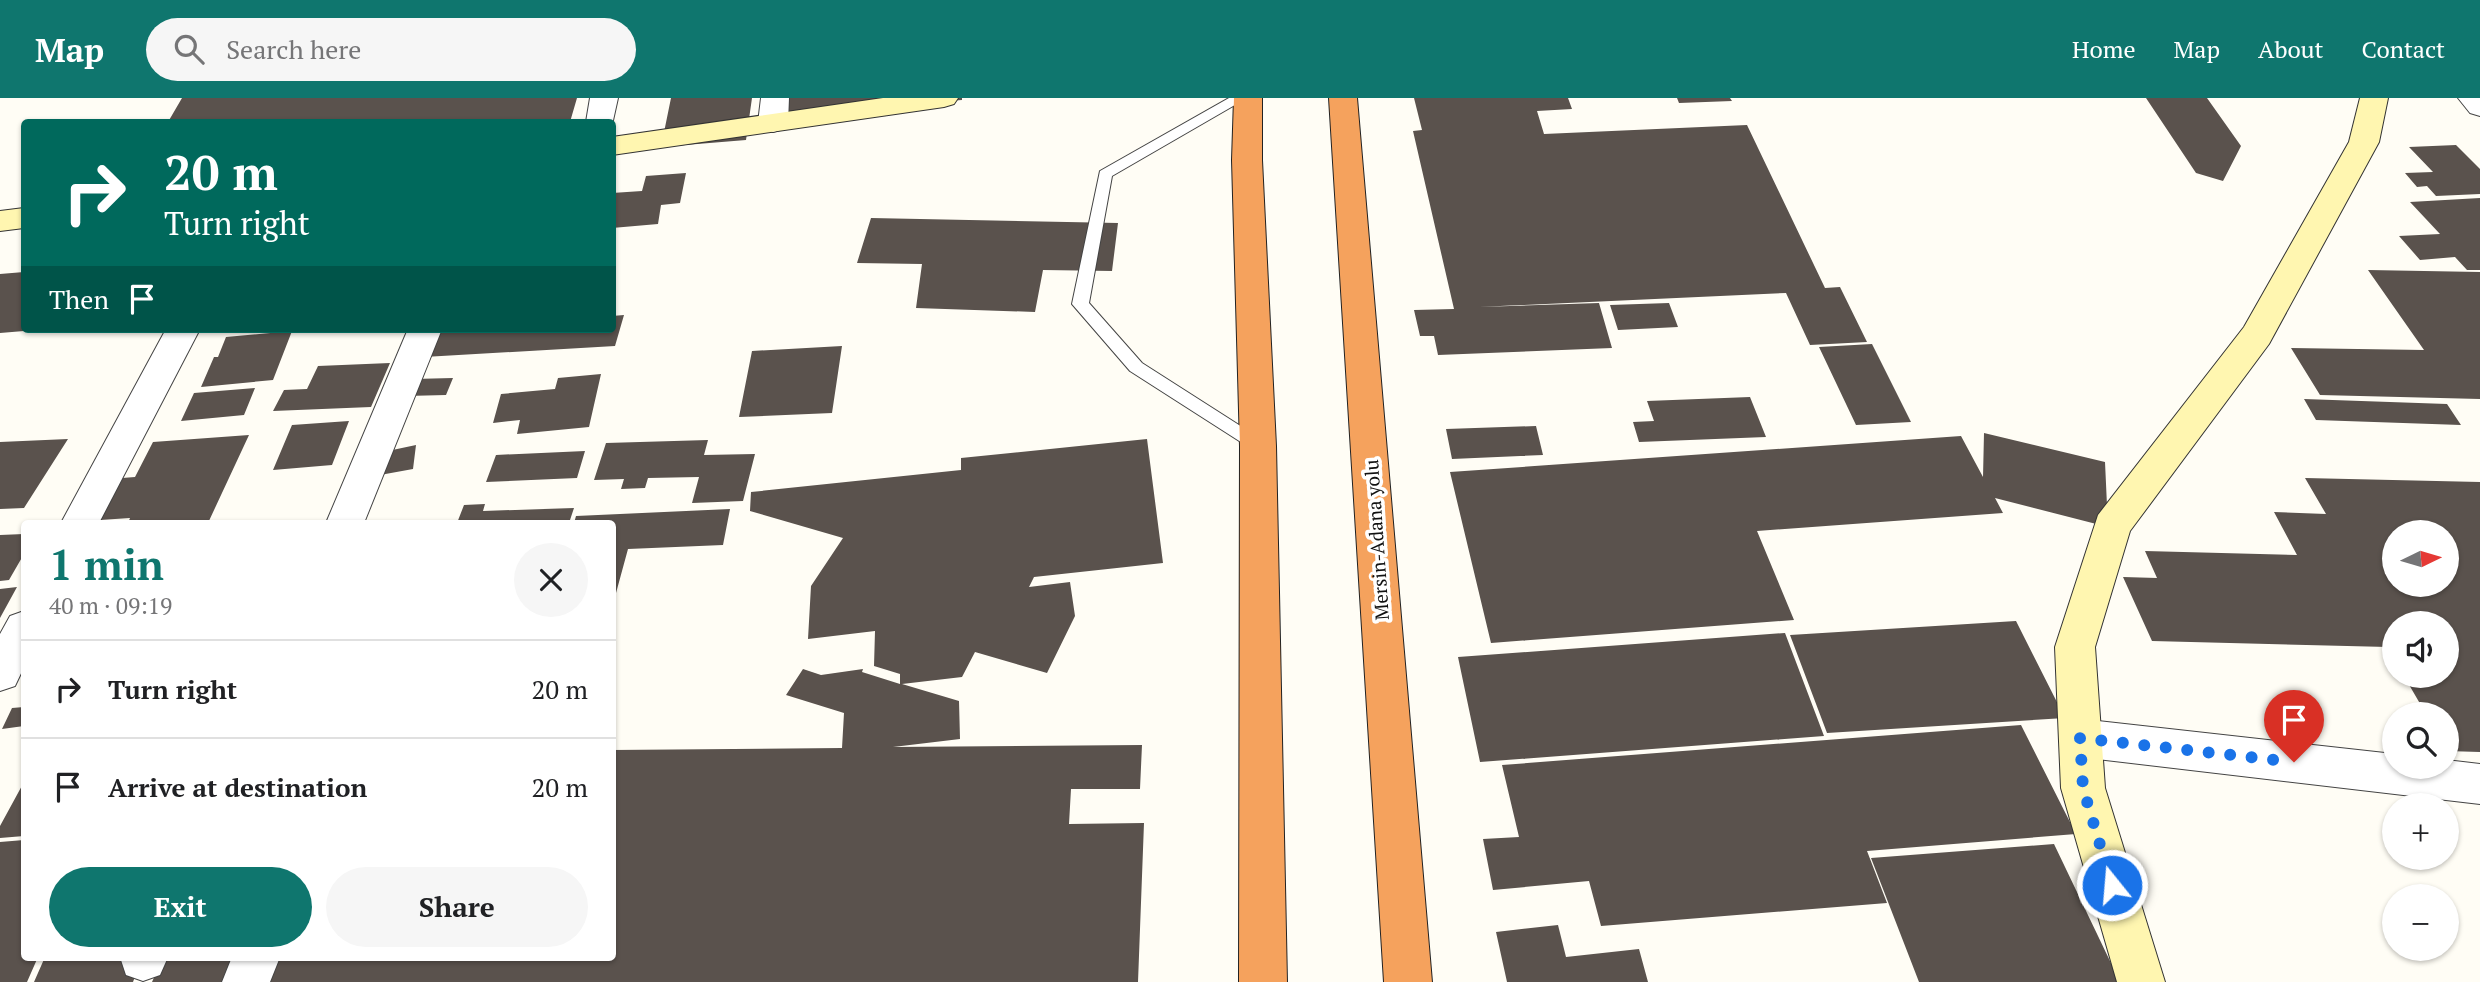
<!DOCTYPE html>
<html lang="en">
<head>
<meta charset="utf-8">
<style>
	:root { --surface:#fff; --page:#f6f6f6; --text:#202124; --muted:#757577; --line:#e0e0e0; --accent:#0f766e }
	body { margin:0; font-family:"PT Serif",serif; background:var(--page); color:var(--text); height:100vh; display:flex; flex-direction:column; font-size:26px; white-space:nowrap }
	* { box-sizing:border-box; margin:0 }
	p { font-size:23px; color:var(--muted) }
	.icon { flex:none; width:38px; height:38px; fill:none; stroke:currentColor; stroke-width:2; stroke-linecap:round; stroke-linejoin:round }
	.map { position:relative; flex:1; overflow:hidden }
	.details { position:absolute; left:21px; top:422px; width:595px; height:441px; display:flex; flex-direction:column; background:var(--surface); border-radius:7px; box-shadow:0 2px 5px #0004 }
	.details>* { flex:none }
	.guide { position:absolute; left:21px; top:21px; width:595px; height:214px; border-radius:7px; box-shadow:0 2px 5px #0004; background:#00695c; color:#fff; overflow:hidden }
	.needle { width:46px; rotate:85deg }
	.tools { position:absolute; left:2382px; top:422px; display:grid; gap:14px }
	.tools a { display:grid; place-items:center; width:77px; height:77px; border-radius:50%; background:var(--surface); box-shadow:0 2px 5px #0004; font-size:35px }
	.pin { position:absolute; display:grid; place-items:center; width:60px; height:60px; color:#fff; margin:-72px -30px; border-radius:50% 50% 50% 0; rotate:-45deg; box-shadow:0 0 7px #0007 }
	.pin .icon { rotate:45deg }
	.me { position:absolute; width:77px; margin:-38px; rotate:343deg; stroke-linejoin:round; filter:drop-shadow(0 0 5px #0008) }
	.turn { display:flex; align-items:center; gap:24px; height:147px; padding:0 28px; font-size:32px }
	.turn .icon { width:91px; height:91px; stroke-width:2.5 }
	.turn b { display:block; font-size:49px; line-height:60px }
	.then { display:flex; align-items:center; height:66px; padding:0 28px; background:#0003; gap:14px; font-size:26px }
	.round { display:grid; place-items:center; flex:none; width:74px; height:74px; border-radius:37px; background:var(--page) }
	.headline { display:flex; align-items:center; justify-content:space-between; height:119px; padding:0 28px }
	h1 { font-size:42px; font-weight:700; line-height:52px; color:var(--accent) }
	.primary-button { display:flex; gap:14px; margin-top:auto; padding:14px 28px }
	.primary-button a { flex:1; height:80px; border-radius:42px; background:var(--accent); color:#fff; font-size:28px; font-weight:700; line-height:80px; text-align:center }
	.primary-button a+a { background:var(--page); color:var(--text) }
	ul { padding:0; list-style:none }
	li { display:flex; align-items:center; gap:21px; height:98px; padding:0 28px; border-top:2px solid var(--line) }
	li div { flex:1 }
	li b { display:block; font-size:26px }
	li em { font-style:normal }
	header { display:flex; align-items:center; gap:42px; box-sizing:border-box; height:98px; padding:0 35px; background:var(--accent); color:#fff }
	header strong { font-size:33px }
	nav { display:flex; gap:38px; margin-inline-start:auto; font-size:24px }
	.search { width:490px; height:63px; background:var(--page); display:flex; align-items:center; gap:18px; box-sizing:border-box; padding:0 24px; border-radius:38px; color:var(--muted); font-size:26px }
	.map>svg:first-child { display:block }
	.building { fill:#5a524d; fill-rule:evenodd }
	.lines { fill:none; stroke-linecap:round; stroke-linejoin:round }
	.lane-casing { stroke:#444; stroke-width:2 }
	.street-casing { stroke:#444; stroke-width:2 }
	.secondary-casing { stroke:#333; stroke-width:2 }
	.highway-casing { stroke:#222; stroke-width:2 }
	.lane { fill:#fff; fill-rule:evenodd }
	.street { fill:#fff; fill-rule:evenodd }
	.secondary { fill:#fff6b0; fill-rule:evenodd }
	.highway { fill:#f5a25d; fill-rule:evenodd }
	.route { stroke:#1a73e8; stroke-width:12; stroke-dasharray:0 21.6 }
	.labels { text-anchor:middle; dominant-baseline:central; stroke-width:7; stroke-linejoin:round; paint-order:stroke }
	.street-label { font-size:19px; fill:#111; stroke:#fff }
</style>
</head>
<body>
<header>
<strong>Map</strong>
<div class="search"><svg class="icon" aria-label="search" viewBox="0 0 24 24"><circle cx="10" cy="10" r="6"/><path d="M15 15l6 6"/></svg>Search here</div>
<nav><a>Home</a><a>Map</a><a>About</a><a>Contact</a></nav>
</header>
<div class="map">
<svg width="2480" height="884" viewBox="0 0 2480 884">
	<rect width="100%" height="100%" fill="#fffdf5"/>
	<path class="building" d="M182,0H577L570,24H168Z
		M671,0H752L746,42L661,49Z
		M788,0H962V2L788,14Z
		M1414,0H1568L1572,11L1537,13L1544,36L1747,27L1825,190L1840,189L1867,244L1810,247L1786,195L1479,209L1599,205L1612,250L1438,257L1434,238H1420L1414,212L1454,211L1413,33L1422,32Z
		M1677,0H1730L1732,3L1679,5Z
		M2146,0H2207L2241,48L2223,83L2196,75Z
		M2456,47L2480,71V96L2436,98L2427,88L2417,89L2405,75L2433,74L2409,49Z
		M686,75L680,105L661,107L658,126L612,130V95L642,93L646,78Z
		M2480,100V172H2467L2455,159L2420,162L2399,138L2440,136L2410,104Z
		M871,120L1118,125L1112,173L1043,172L1035,214L916,210L922,166L857,165Z
		M2368,172L2480,174V301L2320,297L2291,250L2424,252Z
		M24,174V233L0,235V176Z
		M1669,205L1678,229L1618,232L1610,207Z
		M624,217L615,248L424,259L436,231H612V218Z
		M292,233L273,282L201,289L214,259H218L226,239Z
		M1872,246L1911,324L1856,327L1819,249Z
		M842,248L832,315L739,319L752,253Z
		M390,265L371,309L273,313L284,292L307,291L318,268Z
		M601,276L589,329L517,336L520,322L493,325L501,296L555,291L558,280Z
		M453,280L446,297L406,298L413,281Z
		M255,290L244,317L181,323L194,295Z
		M1750,299L1766,339L1639,344L1633,324L1654,323L1647,303Z
		M2304,301L2447,306L2461,327L2316,322Z
		M349,323L332,367L273,372L292,327Z
		M1536,328L1543,357L1452,361L1446,331Z
		M1984,335L2105,364L2108,429L1995,400L2003,415L1757,433L1794,522L1491,545L1450,374L1961,338L1983,379Z
		M249,337L208,425H128L130,420L100,422L122,380L135,379L153,344Z
		M68,341L24,410L0,411V344Z
		M1147,341L1163,465L1034,479L1029,489L1070,484L1075,518L1047,575L975,554L962,579L902,586L959,603L960,641L893,649L1142,647L1140,691H1071L1069,726L1144,725L1138,884H257L268,859H612V652L842,650L844,615L786,597L803,571L821,577L863,571L862,574L900,586V576L874,568L875,533L808,541L811,488L843,440L750,413L751,394L961,372V360Z
		M708,342L704,357L755,356L743,403L692,405L699,379L648,380L645,390L621,391L624,381L594,382L606,345Z
		M416,347L413,371L380,377L383,354Z
		M585,353L577,380L486,384L496,357Z
		M2305,380L2480,384V654L2447,653L2446,616H2426L2404,578H2446V525H2394V560L2388,549L2152,543L2123,479L2157,480L2145,453L2297,457L2274,414L2326,416ZM2394,434H2446V486H2394Z
		M485,406L483,413L574,410L569,425H457L464,407Z
		M730,411L723,447L628,451L613,506L612,425H574L576,418Z
		M24,436V456L9,482L0,483V437Z
		M17,489L0,520V491Z
		M2016,523L2065,620L1827,635L1790,537Z
		M1785,535L1824,638L1480,664L1458,559Z
		M24,609V628L2,631L12,610Z
		M2021,627L2076,736L1867,753L1887,805L1601,828L1589,783L1493,792L1483,741L1519,739L1502,667Z
		M24,684V738L0,740V728Z
		M24,742V859H38L27,884H0V744Z
		M2054,746L2120,884H1919L1871,760Z
		M1558,827L1566,859L1639,851L1648,884H1507L1496,834Z
		M45,859H142L133,884H34Z
		M163,859H241L231,884H152Z"/>
	<g class="lines">
		<g class="lane-casing">
			<path id="lane" d="M1229,0H1247L1112,78L1089,205L1142,265L1264,343L1267,348L1264,353L1258,355L1130,273L1072,206L1100,73Z"/>
		</g>
		<g class="street-casing">
			<path id="street" d="M590,0H618L612,27V24H586Z
				M761,0H789L788,25L783,31L773,34L763,31L758,25Z
				M2458,0H2480V18L2470,15Z
				M166,231H200L99,425H61Z
				M408,231H442L364,425H326Z
				M24,513V569L15,588L0,593V536L10,518Z
				M2080,621L2394,656V668H2446V662L2480,666V706L2080,659L2065,653L2059,640L2065,627Z
				M120,859H168L160,877L143,883L126,877Z
				M232,859H280L270,884H222Z"/>
		</g>
		<g class="secondary-casing">
			<path id="secondary" d="M883,0H958L954,6L944,9L612,57V39Z
				M2360,0H2388L2379,44L2269,246L2130,433L2095,549L2105,690L2165,884H2117L2061,690L2055,549L2098,417L2244,229L2349,44Z
				M24,110V130L0,133V113Z"/>
		</g>
		<g class="highway-casing">
			<path id="highway" d="M1234,0H1262V62L1276,348L1287,884H1239L1240,348L1232,62Z
				M1329,0H1357L1432,884H1384Z"/>
		</g>
		<use href="#lane" class="lane"/>
		<use href="#street" class="street"/>
		<use href="#secondary" class="secondary"/>
		<use href="#highway" class="highway"/>
	</g>
	<g class="lines">
		<path class="route" d="M2112,787L2083,690L2080,640L2294,664"/>
	</g>
	<g class="labels">
		<g class="street-label">
			<text transform="translate(1376 442) rotate(-94)">Mersin-Adana yolu</text>
		</g>
	</g>
</svg>
<div class="tools">
<a><svg class="needle" viewBox="-14 -14 28 28"><path d="M0-13l5 13h-10z" fill="#e53935"/><path d="M0 13l5-13h-10z" fill="#757577"/></svg></a>
<a><svg class="icon" aria-label="sound" viewBox="0 0 24 24"><path d="M4 9h4l5-4v14l-5-4H4zM17 9q2 3 0 6"/></svg></a>
<a><svg class="icon" aria-label="search" viewBox="0 0 24 24"><circle cx="10" cy="10" r="6"/><path d="M15 15l6 6"/></svg></a>
<a>+</a>
<a>−</a>
</div>
<div class="pin" style="left:2294px;top:664px;background:#d93025"><svg class="icon" aria-label="arrive" viewBox="0 0 24 24"><path d="M6 21V4h12l-3 4 3 4H6"/></svg></div>
<svg class="me" style="left:2112px;top:787px" viewBox="-20 -20 40 40"><circle r="17" fill="#1a73e8" stroke="#fff" stroke-width="3"/><path d="M0-11L8 9 0 5-8 9z" fill="#fff"/></svg>
<div class="guide">
<div class="turn"><svg class="icon" aria-label="right" viewBox="0 0 24 24"><path d="M7 20v-9h11M14 6l5 5-5 5"/></svg><div><b>20 m</b>Turn right</div></div>
<div class="then">Then<svg class="icon" aria-label="arrive" viewBox="0 0 24 24"><path d="M6 21V4h12l-3 4 3 4H6"/></svg></div>
</div>
<section class="details">
<div class="headline"><div><h1>1 min</h1><p>40 m · 09:19</p></div><a class="round"><svg class="icon" aria-label="close" viewBox="0 0 24 24"><path d="M6 6l12 12M18 6L6 18"/></svg></a></div>
<ul>
<li><svg class="icon" aria-label="right" viewBox="0 0 24 24"><path d="M7 20v-9h11M14 6l5 5-5 5"/></svg><div><b>Turn right</b></div><em>20 m</em></li>
<li><svg class="icon" aria-label="arrive" viewBox="0 0 24 24"><path d="M6 21V4h12l-3 4 3 4H6"/></svg><div><b>Arrive at destination</b></div><em>20 m</em></li>
</ul>
<div class="primary-button"><a>Exit</a><a>Share</a></div>
</section>
</div>
</body>
</html>
